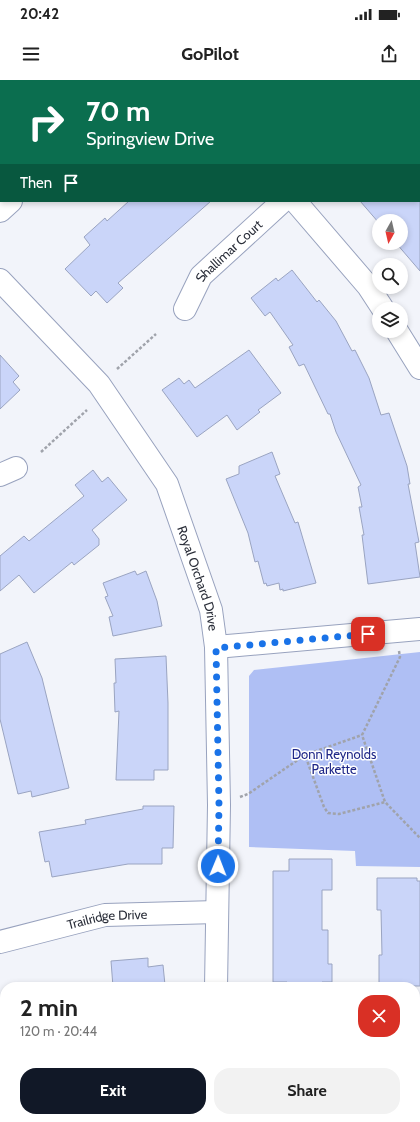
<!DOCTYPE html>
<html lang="en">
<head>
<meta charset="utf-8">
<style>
	:root { --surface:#fff; --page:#f2f2f2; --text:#222; --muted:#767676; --accent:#111827 }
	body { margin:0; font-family:Cabin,sans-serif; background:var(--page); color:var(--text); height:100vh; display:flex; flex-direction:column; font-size:15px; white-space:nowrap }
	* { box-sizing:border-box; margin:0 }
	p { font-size:13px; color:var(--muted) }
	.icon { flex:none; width:22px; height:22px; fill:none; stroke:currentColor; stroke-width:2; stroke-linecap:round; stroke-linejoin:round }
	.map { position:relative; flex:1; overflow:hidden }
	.panel { position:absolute; left:0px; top:902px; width:420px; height:140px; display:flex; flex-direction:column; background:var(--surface); border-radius:16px 16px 0 0; box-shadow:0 2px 6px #0003 }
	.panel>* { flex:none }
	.banner { position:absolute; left:0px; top:0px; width:420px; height:122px; box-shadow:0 2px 6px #0003; background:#0b6e4f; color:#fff; overflow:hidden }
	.needle { width:26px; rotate:188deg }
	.buttons { position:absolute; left:372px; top:134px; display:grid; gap:8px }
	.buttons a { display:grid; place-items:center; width:36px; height:36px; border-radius:50%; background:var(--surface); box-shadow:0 2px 6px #0003; font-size:20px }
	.pin { position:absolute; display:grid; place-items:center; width:34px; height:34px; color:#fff; margin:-17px; border-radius:8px; box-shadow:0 2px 6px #0006 }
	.me { position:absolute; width:44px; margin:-22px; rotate:1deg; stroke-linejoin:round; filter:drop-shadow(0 0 3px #0008) }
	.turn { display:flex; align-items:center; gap:14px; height:84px; padding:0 20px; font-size:18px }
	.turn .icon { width:52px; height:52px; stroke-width:2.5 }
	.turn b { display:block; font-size:28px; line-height:34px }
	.then { display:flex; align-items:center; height:38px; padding:0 20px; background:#0003; gap:8px; font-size:15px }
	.round { display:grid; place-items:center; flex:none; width:42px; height:42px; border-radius:16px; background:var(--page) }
	.headline { display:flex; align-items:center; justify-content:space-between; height:68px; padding:0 20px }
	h1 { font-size:24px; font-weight:700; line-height:30px }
	.action { display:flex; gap:8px; margin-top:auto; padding:8px 20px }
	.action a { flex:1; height:46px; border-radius:16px; background:var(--accent); color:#fff; font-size:16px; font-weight:700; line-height:46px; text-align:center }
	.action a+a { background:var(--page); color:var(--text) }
	.status { display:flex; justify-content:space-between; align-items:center; height:28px; padding:0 20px; background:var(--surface); direction:ltr }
	.status svg { height:11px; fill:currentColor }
	header { display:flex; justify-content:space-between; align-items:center; height:52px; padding:0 20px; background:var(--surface); font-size:18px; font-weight:700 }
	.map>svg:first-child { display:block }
	.green { fill:#afbff4 }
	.building { fill:#cad5f9; stroke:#9aa4c1 }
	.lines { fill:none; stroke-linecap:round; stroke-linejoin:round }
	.minor-casing { stroke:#98a2be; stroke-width:24 }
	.major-casing { stroke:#98a2be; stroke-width:24 }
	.path { stroke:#a0a3ab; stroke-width:2.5; stroke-dasharray:3 2; stroke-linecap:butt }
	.minor { stroke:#fff; stroke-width:22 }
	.major { stroke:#fff; stroke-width:22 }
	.route { stroke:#1a73e8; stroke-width:7; stroke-dasharray:0 12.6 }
	.labels { text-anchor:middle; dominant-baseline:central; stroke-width:3; stroke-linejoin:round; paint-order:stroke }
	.street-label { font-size:13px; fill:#2b2f3a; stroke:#fff }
	.park-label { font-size:13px; fill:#1f2788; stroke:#fff }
</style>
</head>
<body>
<div class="status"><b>20:42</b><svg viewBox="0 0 49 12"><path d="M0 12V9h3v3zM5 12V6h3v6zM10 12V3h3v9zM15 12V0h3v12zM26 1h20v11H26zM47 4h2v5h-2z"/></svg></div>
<header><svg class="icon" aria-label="menu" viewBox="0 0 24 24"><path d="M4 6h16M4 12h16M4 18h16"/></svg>GoPilot<svg class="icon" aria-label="share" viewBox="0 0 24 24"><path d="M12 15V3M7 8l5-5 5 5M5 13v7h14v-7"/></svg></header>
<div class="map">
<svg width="420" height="1042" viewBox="0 0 420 1042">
	<rect width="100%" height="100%" fill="#f2f4fa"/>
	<path class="green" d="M420,572V787L356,786L355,771L249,767V596L254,590Z"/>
	<path class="building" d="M129,121H211L118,203L123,208L107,223L96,211L91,216L65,189L90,165L84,157L105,138L107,141Z
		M360,121H420V191L396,163H401V141H379V143Z
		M292,190L317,222L319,220L336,241L352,271L355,270L369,298L381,335L389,333L407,386L410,404H408L419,462L415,463L420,497L368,504L362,455H364L359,427H362L358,407L361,405L336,352L330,334H328L304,284L299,286L289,267L293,265L270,232L265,236L251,218L276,198L278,201Z
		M249,270L281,313L258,330L260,332L237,350L227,335L197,357L162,310L179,298L184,304L189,300L195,308Z
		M0,275L19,296L13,302L20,310L0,329Z
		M272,372L280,394L275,396L295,443L298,442L316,503L283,511V509L280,510L279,503L267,506L266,503L264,504L258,481L255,482L248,453L226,399L239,394V386Z
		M93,390L102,402L108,397L127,420L92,450L99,459V465L74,485L72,482L34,513L19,495L0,511V476L24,456L29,461L84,416L75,405Z
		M135,491L137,495L146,491L157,521L162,546L113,556L109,537L113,536L105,517L108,516L103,503Z
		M27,562L42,598L69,708L32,717L31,711L18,714L0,639V574Z
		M166,576L168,623V690H154V700H116L119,631L115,632L114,603H116L115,579Z
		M143,726H174L173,768H162V784H128L52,797L49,781L45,782L39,752L86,744L85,740L143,729Z
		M289,779H332V810H322V850H328V884H332V902H322V907H292V904H287V902H273V791H289Z
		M377,798H417V801H420V906H379V875H382L381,830H377Z
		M148,878V887L163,885L165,905L113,907L111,881Z"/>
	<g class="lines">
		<g class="minor-casing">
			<g id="minor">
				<path d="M419,2L420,1"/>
				<path d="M295,121L368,206L383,229"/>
				<path id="s1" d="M0,200L99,304L167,404L211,530L216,567L219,725L216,907"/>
				<path id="s2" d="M185,229L201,196L283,121"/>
				<path d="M397,251L420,288"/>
				<path d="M0,395L16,388"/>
				<path d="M216,567L420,549"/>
				<path id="s3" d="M0,862L105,835L217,832"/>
				<path d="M215,1042V1037"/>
			</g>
		</g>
		<g class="major-casing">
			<path id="major" d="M79,1L80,0
				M143,1L144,0
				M0,71L1,70
				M0,131L11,121"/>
		</g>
		<path class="path" d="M117,289L156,254
			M41,372L87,330
			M399,571L400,577L362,655L385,722L420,758
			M305,675L362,655
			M240,717L248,714L305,675L324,727L328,733L339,734L385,722"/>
		<use href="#minor" class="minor"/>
		<use href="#major" class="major"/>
	</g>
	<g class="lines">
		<path class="route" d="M218,786L219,725L216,568L368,554"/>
	</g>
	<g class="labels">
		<g class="street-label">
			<text stroke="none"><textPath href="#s2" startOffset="74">Shallimar Court</textPath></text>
			<text stroke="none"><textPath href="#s1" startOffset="364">Royal Orchard Drive</textPath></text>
			<text stroke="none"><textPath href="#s3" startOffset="110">Trailridge Drive</textPath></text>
		</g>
		<g class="park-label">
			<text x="334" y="674">Donn Reynolds<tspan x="334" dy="15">Parkette</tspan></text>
		</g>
	</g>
</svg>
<div class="buttons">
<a><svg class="needle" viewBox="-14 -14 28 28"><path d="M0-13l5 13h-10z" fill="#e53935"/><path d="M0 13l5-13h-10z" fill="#767676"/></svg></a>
<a><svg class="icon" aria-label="search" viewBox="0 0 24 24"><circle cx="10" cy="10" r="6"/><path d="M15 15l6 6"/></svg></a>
<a><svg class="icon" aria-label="layers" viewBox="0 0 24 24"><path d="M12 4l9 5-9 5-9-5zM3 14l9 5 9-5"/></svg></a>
</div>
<div class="pin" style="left:368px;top:554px;background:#d93025"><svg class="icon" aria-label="arrive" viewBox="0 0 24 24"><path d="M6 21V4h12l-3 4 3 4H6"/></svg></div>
<svg class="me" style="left:218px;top:786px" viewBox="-20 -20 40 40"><circle r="17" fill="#1a73e8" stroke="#fff" stroke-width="3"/><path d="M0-11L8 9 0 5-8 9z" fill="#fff"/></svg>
<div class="banner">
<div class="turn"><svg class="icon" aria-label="right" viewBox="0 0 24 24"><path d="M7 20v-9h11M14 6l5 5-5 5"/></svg><div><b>70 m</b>Springview Drive</div></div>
<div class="then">Then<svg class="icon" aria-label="arrive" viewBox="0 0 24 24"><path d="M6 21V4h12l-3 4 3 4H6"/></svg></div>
</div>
<section class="panel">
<div class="headline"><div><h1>2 min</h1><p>120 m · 20:44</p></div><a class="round" style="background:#d93025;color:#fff"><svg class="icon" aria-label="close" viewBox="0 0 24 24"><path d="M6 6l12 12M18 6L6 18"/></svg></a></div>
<div class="action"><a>Exit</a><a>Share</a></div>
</section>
</div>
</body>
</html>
